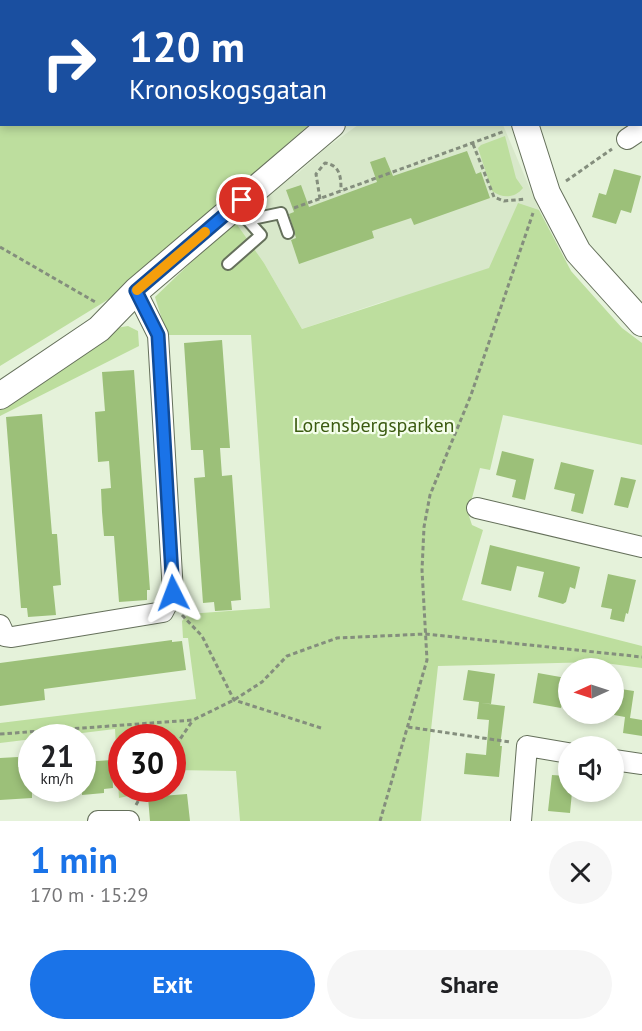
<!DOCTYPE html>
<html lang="en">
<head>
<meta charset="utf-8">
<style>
	:root { --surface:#fff; --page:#f6f6f6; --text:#202124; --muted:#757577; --accent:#1a73e8 }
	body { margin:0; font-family:"PT Sans",sans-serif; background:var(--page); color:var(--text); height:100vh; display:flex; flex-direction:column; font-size:22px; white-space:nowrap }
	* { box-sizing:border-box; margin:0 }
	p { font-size:20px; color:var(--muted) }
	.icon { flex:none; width:33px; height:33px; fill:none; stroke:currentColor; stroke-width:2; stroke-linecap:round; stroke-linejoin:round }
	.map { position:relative; height:821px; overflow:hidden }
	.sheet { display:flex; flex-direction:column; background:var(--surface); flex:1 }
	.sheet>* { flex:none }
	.banner { position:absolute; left:0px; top:0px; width:642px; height:126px; box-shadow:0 3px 9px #0003; background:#1a4fa0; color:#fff; overflow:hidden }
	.needle { width:39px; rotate:267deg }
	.tools { position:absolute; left:558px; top:658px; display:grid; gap:12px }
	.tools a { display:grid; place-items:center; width:66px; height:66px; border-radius:50%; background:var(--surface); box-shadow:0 3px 9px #0003; font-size:30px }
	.speed { position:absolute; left:18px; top:724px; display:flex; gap:12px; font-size:30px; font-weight:700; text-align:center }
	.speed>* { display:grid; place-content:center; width:78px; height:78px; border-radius:50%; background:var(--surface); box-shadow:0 3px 9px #0003; line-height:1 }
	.speed small { font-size:15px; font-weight:400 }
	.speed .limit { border:9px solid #d22; background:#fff; color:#111 }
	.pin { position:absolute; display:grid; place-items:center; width:51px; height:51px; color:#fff; margin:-26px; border:3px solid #fff; border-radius:50%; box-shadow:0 2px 6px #0007 }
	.me { position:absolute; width:66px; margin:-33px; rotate:357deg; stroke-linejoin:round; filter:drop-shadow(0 0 4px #0008) }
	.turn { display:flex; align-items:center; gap:21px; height:126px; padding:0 30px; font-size:27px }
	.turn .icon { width:78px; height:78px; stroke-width:2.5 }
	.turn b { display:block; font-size:42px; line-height:51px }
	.round { display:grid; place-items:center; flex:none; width:63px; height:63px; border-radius:32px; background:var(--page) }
	.summary { display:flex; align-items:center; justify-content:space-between; height:102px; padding:0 30px }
	h1 { font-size:36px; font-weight:700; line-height:45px; color:var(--accent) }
	.primary-button { display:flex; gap:12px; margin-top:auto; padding:12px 30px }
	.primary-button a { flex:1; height:69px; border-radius:36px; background:var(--accent); color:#fff; font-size:24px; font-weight:700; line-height:69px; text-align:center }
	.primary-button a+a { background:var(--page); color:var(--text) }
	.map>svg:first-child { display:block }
	.built { fill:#d8e8ca }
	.green { fill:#bdde9e }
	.building { fill:#9cc079 }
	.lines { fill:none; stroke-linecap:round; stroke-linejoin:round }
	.service-casing { stroke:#65705b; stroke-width:14 }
	.minor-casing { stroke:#65705b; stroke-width:22 }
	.tertiary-casing { stroke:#65705b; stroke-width:28 }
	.path { stroke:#848e7d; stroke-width:3; stroke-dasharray:4.5 3; stroke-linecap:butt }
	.service { stroke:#fff; stroke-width:10 }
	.minor { stroke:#fff; stroke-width:20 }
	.tertiary { stroke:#fff; stroke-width:26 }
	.route-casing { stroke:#114b97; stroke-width:15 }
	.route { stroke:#1a73e8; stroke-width:10 }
	.slow { stroke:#f59e0b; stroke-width:10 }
	.labels { text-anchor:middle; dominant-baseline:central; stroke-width:4.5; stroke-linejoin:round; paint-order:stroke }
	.park-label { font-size:20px; fill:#3b5b10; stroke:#f4feeb }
</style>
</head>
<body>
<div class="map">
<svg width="642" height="821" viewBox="0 0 642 821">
	<rect width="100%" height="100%" fill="#e5f2da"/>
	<path class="built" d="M358,125H503L539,210L571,271L385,301L302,329L264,263L236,223L287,178L297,174L326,148Z"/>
	<path class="green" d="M0,0H470V1L2,2V124L309,125L109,299L0,366Z
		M505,136L516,178L523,188C515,198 503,199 492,191L478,148L481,145Z
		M518,203L539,210L571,271L622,328L642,343V445L503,415L490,470L480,468L468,513L472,525L483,530L462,600L642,646V668L597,662L438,666L421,821H240L236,771L173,770L172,738H122V789H145L143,793L119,798L115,729L0,743V723L196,699L188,638H183L182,621L188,614L270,608L251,335H167L155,297L206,248L236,223L264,263L302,329L489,268Z
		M128,326L138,331L139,346L0,416V408L110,329Z"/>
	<path class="building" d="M467,151L476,174L481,172L490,198L414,225L411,218L372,231L374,238L299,264L291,240L296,238L289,214L294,212L286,190L301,185L309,207L377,182L370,162L385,157L393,176Z
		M614,169L641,176L631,213L621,210L616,224L592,217L599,193L606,195Z
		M222,340L230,448H220L222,476L232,475L241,600L231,601L232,610L215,611L214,602L203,603L194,478L205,477L203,450H191L184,343Z
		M134,370L150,590H147V600L119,602L114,536H104L102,512L101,489L111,488L109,461L98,462L95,412L105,411L102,372Z
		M42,414L52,534H57L61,585L53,586L56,615L28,617L27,608H21L6,417Z
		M502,451L534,459L525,500L512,497L516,480L496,475Z
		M561,462L594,470L583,514L571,511L575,494L554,489Z
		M621,477L636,480L628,508L614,505Z
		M490,545L580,567L575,589L570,587L566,602L563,604L538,597L544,572L517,566L511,591L481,584Z
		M608,574L636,580L628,614L626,613L624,622L610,619L612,609L601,607Z
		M172,640V642L182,641L186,670L44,689L45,700L0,706V663Z
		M468,670L495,674L491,704L481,703L505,706L500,746H502L499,777L464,774L466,753L486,755L489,720L477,719L479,702L463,700Z
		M538,673L566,678L561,708L533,703Z
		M614,688L634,691L630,718L642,720V736L623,733L625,717L614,715Z
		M18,757V767L32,766V798L0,800V758Z
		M112,760L113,788L104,789V793L82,795V762Z
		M552,775L568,776V792H572L570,813L548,811Z
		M187,794L190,821H150L148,797Z"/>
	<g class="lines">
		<g class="service-casing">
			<path id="service" d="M247,220L281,213L288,233
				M228,264L261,235L236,207"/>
		</g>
		<g class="minor-casing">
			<path id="minor" d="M627,139L642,129
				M477,508L642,547
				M0,625L5,636L12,637L163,612L173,593L158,335L136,291
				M614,760L642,764
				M98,821H129
				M521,821L527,746L568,753"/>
		</g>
		<g class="tertiary-casing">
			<path id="tertiary" d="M490,0V2
				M525,124L547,193L578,252L642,323
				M0,396L99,329L136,291L332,124"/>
		</g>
		<path class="path" d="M5,2L6,0
			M600,2L601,0
			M0,7L2,6
			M473,144L494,197L504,201L526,199
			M566,181L612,149
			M320,199L316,174L325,163C341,165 341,179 341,191
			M294,208L505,131
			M0,247L97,303
			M182,615L202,636L234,700L321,728
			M408,727L510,742
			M0,734L193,720L234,700L262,682L287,656L337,638L426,634L642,657
			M172,751L193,720
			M136,805L145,789
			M380,821L427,660L422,570L424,527L430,495L471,395L533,213"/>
		<use href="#service" class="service"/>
		<use href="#minor" class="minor"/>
		<use href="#tertiary" class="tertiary"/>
	</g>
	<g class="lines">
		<g class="route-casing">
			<path id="route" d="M173,593L158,335L136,291L242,200"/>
		</g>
		<use href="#route" class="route"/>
		<path class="slow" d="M137,290L205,232"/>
	</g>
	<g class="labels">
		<g class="park-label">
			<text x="374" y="425">Lorensbergsparken</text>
		</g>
	</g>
</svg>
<div class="tools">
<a><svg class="needle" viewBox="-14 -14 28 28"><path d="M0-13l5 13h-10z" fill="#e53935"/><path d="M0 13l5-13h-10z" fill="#757577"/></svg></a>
<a><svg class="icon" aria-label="sound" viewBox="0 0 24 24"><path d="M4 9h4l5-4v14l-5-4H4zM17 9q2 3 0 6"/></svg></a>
</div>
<div class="speed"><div>21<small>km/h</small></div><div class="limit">30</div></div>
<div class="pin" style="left:242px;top:200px;background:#d93025"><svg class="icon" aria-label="arrive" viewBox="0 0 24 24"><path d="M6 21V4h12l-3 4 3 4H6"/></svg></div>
<svg class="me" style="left:173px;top:593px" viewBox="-20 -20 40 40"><path d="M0-17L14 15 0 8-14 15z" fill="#1a73e8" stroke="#fff" stroke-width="4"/></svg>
<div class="banner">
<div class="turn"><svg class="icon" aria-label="right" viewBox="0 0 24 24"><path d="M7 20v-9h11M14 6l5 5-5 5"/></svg><div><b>120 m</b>Kronoskogsgatan</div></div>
</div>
</div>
<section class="sheet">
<div class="summary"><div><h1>1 min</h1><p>170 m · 15:29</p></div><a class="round"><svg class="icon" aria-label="close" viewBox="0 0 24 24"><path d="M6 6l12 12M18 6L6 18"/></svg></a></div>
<div class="primary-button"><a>Exit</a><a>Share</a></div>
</section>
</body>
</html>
